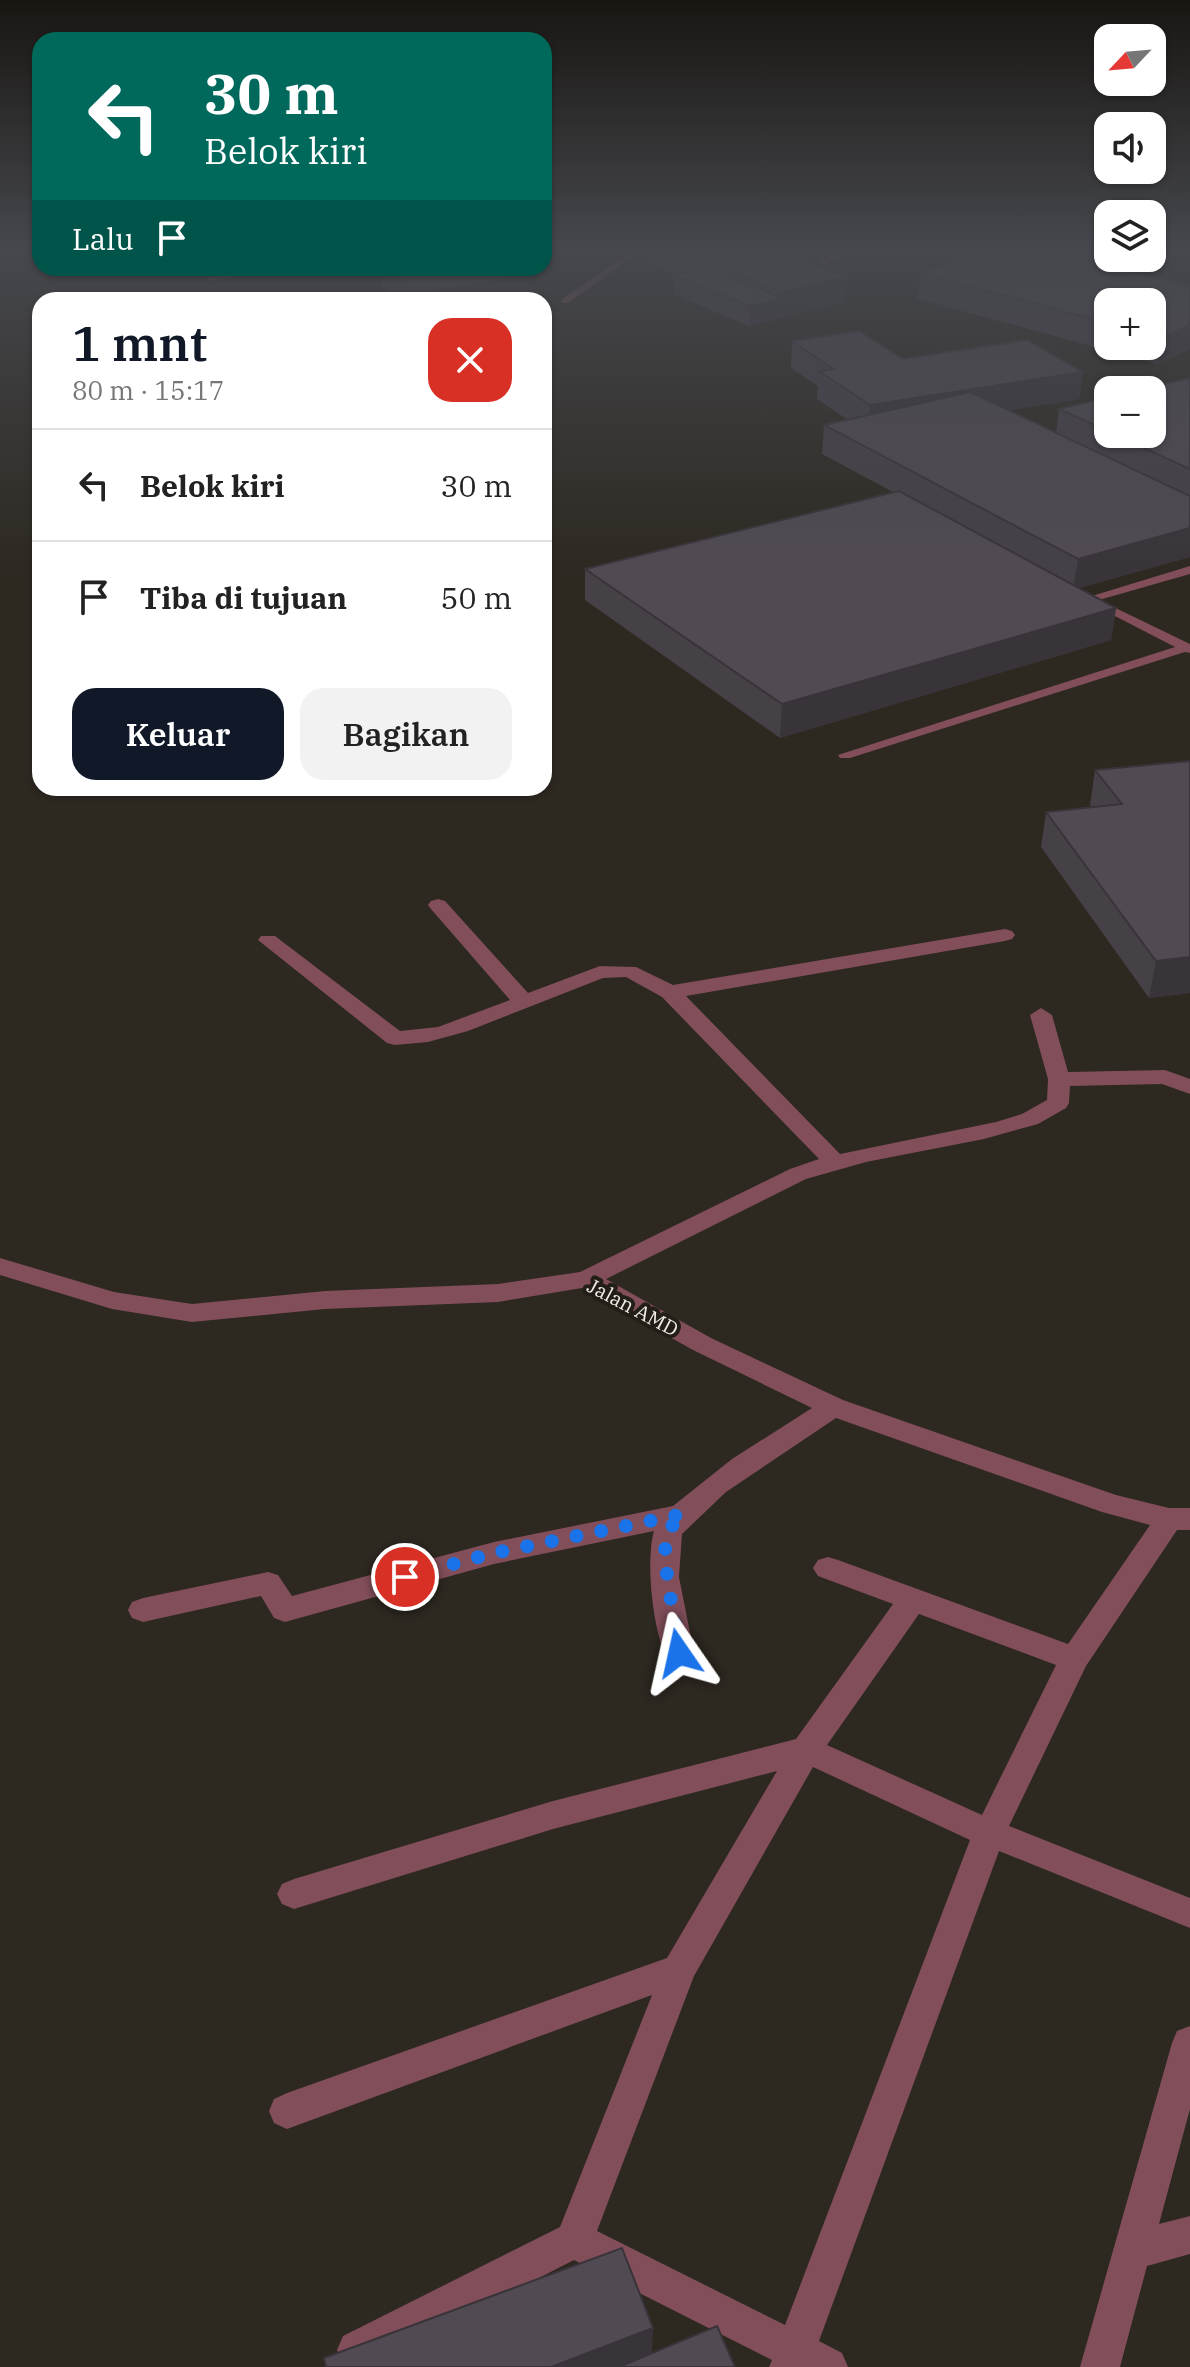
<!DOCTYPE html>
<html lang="id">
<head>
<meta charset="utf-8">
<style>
	:root { --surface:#fff; --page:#f2f2f2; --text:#222; --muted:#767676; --line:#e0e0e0; --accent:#111827 }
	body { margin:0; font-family:"IBM Plex Serif",serif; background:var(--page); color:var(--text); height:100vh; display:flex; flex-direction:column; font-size:30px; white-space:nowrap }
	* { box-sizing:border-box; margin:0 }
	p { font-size:26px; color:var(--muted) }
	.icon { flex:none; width:44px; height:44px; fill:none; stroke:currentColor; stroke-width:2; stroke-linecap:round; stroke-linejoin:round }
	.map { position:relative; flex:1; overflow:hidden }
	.sheet { position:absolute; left:32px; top:292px; width:520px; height:504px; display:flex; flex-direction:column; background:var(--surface); border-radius:24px; box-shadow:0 2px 6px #0004 }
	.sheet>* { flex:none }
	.guide { position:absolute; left:32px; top:32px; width:520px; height:244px; border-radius:24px; box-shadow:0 2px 6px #0004; background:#00695c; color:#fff; overflow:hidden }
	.needle { width:52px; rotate:244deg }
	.controls { position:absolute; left:1094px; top:24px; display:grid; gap:16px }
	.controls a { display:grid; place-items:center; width:72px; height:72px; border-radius:16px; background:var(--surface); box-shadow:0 2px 6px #0004; font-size:40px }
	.pin { position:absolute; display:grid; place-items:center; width:68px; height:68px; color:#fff; margin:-34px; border:4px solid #fff; border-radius:50%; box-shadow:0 2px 8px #0007 }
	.me { position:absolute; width:88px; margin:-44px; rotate:349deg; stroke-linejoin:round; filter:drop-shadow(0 0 6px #0008) }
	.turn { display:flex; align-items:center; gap:28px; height:168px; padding:0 40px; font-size:36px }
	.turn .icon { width:104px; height:104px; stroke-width:2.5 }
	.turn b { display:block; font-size:56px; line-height:68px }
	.then { display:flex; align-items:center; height:76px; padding:0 40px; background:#0003; gap:16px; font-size:30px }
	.round { display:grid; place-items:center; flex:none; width:84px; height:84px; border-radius:24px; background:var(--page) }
	.overview { display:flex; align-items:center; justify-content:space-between; height:136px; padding:0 40px }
	h1 { font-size:48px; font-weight:600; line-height:60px; color:var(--accent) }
	.button { display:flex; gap:16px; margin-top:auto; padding:16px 40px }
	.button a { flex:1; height:92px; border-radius:24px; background:var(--accent); color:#fff; font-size:32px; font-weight:600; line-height:92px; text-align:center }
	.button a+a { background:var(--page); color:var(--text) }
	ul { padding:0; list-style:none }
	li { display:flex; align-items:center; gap:24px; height:112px; padding:0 40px; border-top:2px solid var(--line) }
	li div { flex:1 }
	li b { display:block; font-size:30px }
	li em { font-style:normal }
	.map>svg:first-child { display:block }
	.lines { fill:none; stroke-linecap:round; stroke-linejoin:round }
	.lane { fill:#814e5a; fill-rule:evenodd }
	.street { fill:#814e5a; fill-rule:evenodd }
	.wall { fill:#464047; fill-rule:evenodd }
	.shaded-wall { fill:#393439 }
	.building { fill:#514a52; stroke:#393439; stroke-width:2 }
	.route { stroke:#1a73e8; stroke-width:14; stroke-dasharray:0 25.2 }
	.labels { text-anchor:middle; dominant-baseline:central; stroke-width:8; stroke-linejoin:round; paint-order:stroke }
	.street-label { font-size:20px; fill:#f1eee9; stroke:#231f17 }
</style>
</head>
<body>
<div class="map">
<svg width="1190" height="2367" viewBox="0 0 1190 2367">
	<rect width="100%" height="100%" fill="#2d2820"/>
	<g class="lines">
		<path class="lane" d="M617,246H626L634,256L568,303H562V299L625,256Z
			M852,246H863L825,265L818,263Z
			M254,268H274L210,281L206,278Z
			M1190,566V574L1099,600L1190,644V653L1185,652L850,758H840L838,755L1175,647L1082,599Z"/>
		<path class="street" d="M438,899L445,901L528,993L600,966L636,967L673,985L1005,929L1012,931L1015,935L1012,939L1005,941L686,996L840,1154L996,1122L1022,1114L1047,1100L1048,1079L1030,1015L1041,1008L1052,1015L1068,1072L1165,1070L1190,1079V1094L1162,1084L1070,1086L1069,1103L1066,1108L1038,1124L984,1139L866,1162L806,1179L606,1279L711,1338L843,1400L1116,1495L1169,1508H1190V1530H1177L1086,1666L1009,1826L1190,1898V1928L999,1851L819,2341L842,2353L848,2367H769L772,2360L574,2260L371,2364L364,2367L343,2364L337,2350L343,2336L560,2227L652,1995L287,2129L274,2123L269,2111L274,2099L287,2093L667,1958L777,1771L553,1829L294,1909L282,1904L277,1894L282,1884L294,1879L553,1801L796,1739L893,1604L818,1576L813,1568L818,1560L828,1557L838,1560L1068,1644L1150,1525L1102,1512L836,1418L726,1492L682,1534L679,1577L694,1653L690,1662L679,1665L668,1662C653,1632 645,1562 654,1531L494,1564L285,1622L274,1618L261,1596L143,1622L132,1618L128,1610L132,1602L143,1598L268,1572L278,1575L292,1596L494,1542L673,1506L732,1459L812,1408L693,1350L582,1288L498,1302L325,1309L192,1322L112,1309L0,1275V1258L114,1292L192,1304L325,1291L498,1284L580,1272L790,1169L819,1159L662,997L626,977L603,978L468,1031L428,1042L395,1045L387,1043L258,940L261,936H275L400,1031L438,1027L510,1000L431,909L428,905L431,901ZM919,1614L1056,1665L982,1815L827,1745ZM813,1767L970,1840L785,2325L597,2231L694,1976Z
			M1190,2026V2109L1159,2224L1190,2216V2254L1147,2266L1120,2367H1080L1172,2043L1177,2031Z"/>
	</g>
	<path class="wall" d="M649,246H766L847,277L845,302L749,326L674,294L675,275L648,264Z
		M381,268H515L528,297L507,300H399L382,286Z
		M920,273L1190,286V349L1158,364L918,299ZM1108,302H1152V346H1108Z
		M792,341L903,359L1083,372L1079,399L1010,410L1056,432L1059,409L1108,397V434H1152L1190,378V557L1079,588L1116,608L1111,640L780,738L585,600V569L893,492L822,454L824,425L848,420L817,399L818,386L791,368Z
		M1190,761V993L1149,998L1041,847L1046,812L1092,807L1090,805L1095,770Z"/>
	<path class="shaded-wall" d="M528,277V297L507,300H414V293Z
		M847,277L845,302L781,318L782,292Z
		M782,298L781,318L749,326V306Z
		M1190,325V349L1158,364L1162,337Z
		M1083,372L1079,399L867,433L870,405Z
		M1190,528V557L1073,590L1078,559Z
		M1116,608L1111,640L780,738L782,704Z
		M1190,957V993L1149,998L1156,961Z
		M653,2328L652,2357L625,2367H551Z"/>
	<path class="building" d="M667,246H766L847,277L782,292Z
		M994,246H1027L1190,286V325L1162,337L1152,335V302H1108V323L920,273Z
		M706,267L782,298L749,306L674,275Z
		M383,268H515L528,277L414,293Z
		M859,331L903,359L1027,340L1083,372L870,405L819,371L834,369L792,341Z
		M1190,378V469L1113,434H1152V390H1139Z
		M970,392L1190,496V528L1078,559L824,425Z
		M1108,397V431L1059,409Z
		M899,491L1116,608L782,704L585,569Z
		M1190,761V957L1156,961L1046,812L1122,804L1095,770Z
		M622,2248L653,2328L551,2367H326L324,2358Z
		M717,2326L735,2367H619Z"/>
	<linearGradient id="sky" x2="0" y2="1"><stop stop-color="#191612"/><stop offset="0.43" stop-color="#46484e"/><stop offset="1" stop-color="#46484e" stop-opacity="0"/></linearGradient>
	<rect width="1190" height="578" fill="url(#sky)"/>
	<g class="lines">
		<path class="route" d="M405,1577L494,1553L684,1514L669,1529L664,1555L679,1653"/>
	</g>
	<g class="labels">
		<g class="street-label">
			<text transform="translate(633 1307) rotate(28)">Jalan AMD</text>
		</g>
	</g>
</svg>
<div class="controls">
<a><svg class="needle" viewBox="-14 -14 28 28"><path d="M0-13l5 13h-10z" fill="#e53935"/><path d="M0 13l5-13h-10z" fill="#767676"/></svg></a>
<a><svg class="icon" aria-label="sound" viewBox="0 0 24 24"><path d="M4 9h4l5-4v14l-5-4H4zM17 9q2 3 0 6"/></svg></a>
<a><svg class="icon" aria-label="layers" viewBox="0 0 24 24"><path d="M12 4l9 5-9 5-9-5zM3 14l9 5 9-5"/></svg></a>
<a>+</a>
<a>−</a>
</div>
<div class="pin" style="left:405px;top:1577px;background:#d93025"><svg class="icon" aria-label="arrive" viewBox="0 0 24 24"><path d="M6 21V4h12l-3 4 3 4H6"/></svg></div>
<svg class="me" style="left:679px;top:1653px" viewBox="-20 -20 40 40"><path d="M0-17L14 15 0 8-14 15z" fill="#1a73e8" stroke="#fff" stroke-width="4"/></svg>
<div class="guide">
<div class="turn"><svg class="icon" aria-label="left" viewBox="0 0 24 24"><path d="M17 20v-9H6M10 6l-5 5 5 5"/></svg><div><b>30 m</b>Belok kiri</div></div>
<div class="then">Lalu<svg class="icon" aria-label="arrive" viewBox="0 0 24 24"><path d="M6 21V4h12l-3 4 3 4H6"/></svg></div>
</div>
<section class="sheet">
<div class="overview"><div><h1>1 mnt</h1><p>80 m · 15:17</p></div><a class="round" style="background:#d93025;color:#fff"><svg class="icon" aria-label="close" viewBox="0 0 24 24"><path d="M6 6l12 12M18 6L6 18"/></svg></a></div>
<ul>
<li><svg class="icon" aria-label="left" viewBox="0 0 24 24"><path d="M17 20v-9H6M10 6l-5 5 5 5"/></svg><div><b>Belok kiri</b></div><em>30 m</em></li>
<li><svg class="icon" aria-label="arrive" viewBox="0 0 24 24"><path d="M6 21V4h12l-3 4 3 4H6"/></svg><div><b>Tiba di tujuan</b></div><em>50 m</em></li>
</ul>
<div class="button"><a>Keluar</a><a>Bagikan</a></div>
</section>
</div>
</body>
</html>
